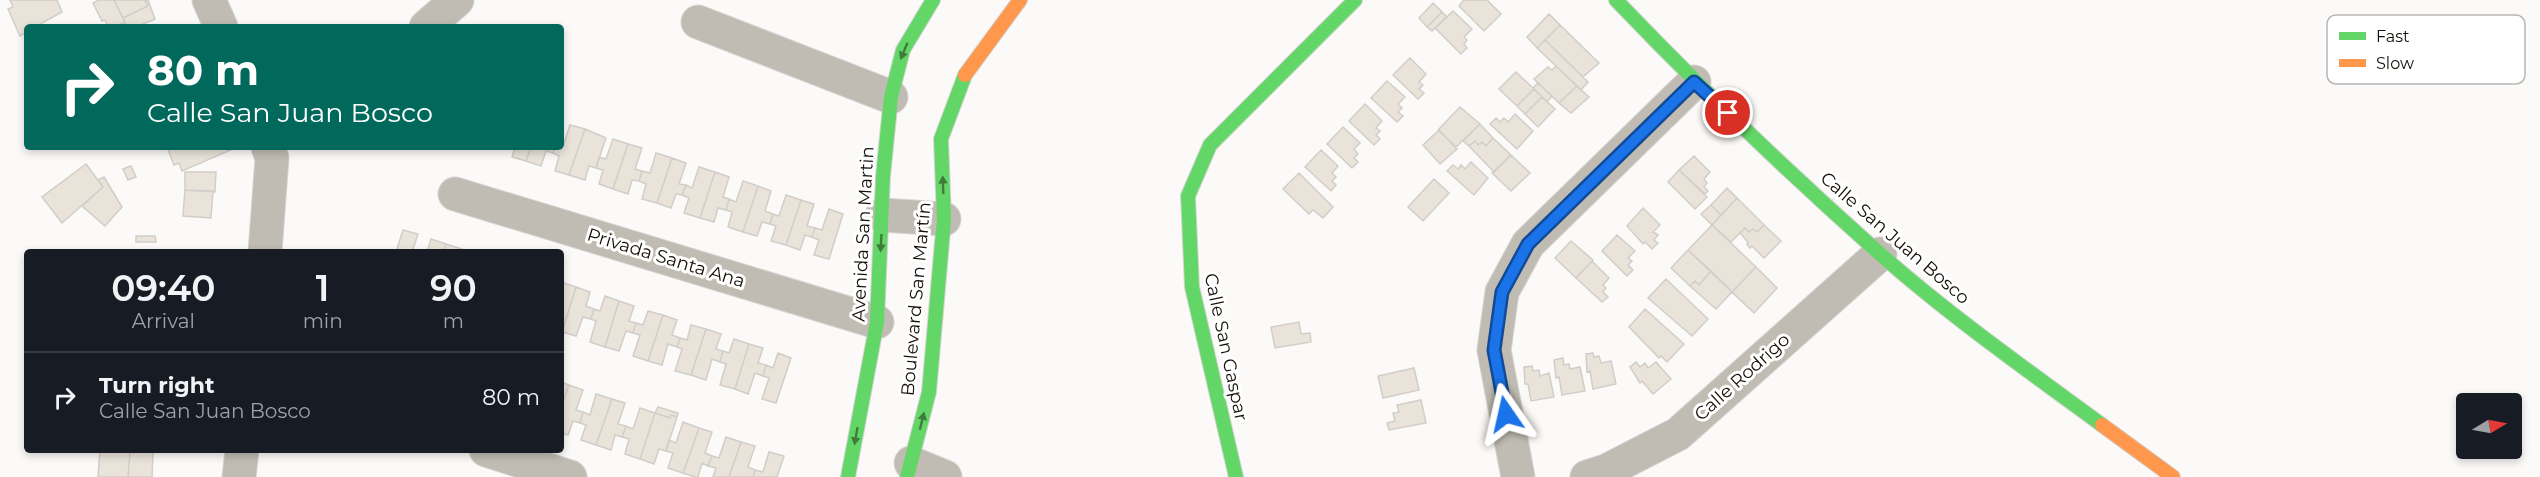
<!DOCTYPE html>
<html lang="en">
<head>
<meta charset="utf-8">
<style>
	:root { --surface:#171b24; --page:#242831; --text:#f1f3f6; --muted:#9ea1a6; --line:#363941 }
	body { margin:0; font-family:Montserrat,sans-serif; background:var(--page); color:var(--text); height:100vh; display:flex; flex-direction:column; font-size:22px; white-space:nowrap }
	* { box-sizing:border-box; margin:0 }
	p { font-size:20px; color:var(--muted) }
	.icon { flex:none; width:33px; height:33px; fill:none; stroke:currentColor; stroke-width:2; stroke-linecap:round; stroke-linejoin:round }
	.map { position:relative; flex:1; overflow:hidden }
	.side { position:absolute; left:24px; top:249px; width:540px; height:204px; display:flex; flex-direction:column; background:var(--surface); border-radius:6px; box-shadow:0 3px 9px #0003 }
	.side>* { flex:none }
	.top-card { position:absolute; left:24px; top:24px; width:540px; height:126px; border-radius:6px; box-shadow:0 3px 9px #0003; background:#00695c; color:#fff; overflow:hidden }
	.needle { width:39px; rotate:80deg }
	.fabs { position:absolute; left:2456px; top:393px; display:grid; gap:12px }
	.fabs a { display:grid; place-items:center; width:66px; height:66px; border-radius:6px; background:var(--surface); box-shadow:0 3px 9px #0003; font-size:30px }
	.pin { position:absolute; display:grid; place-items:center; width:51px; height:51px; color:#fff; margin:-26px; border:3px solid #fff; border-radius:50%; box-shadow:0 2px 6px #0007 }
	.me { position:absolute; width:66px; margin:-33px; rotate:349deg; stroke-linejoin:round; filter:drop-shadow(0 0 4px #0008) }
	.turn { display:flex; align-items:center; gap:21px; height:126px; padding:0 24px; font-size:27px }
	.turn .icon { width:78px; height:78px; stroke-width:2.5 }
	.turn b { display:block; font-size:42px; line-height:51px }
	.eta { display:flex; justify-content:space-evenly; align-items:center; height:102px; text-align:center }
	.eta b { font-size:36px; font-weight:600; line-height:42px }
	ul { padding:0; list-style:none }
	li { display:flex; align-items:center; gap:18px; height:90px; padding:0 24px; border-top:2px solid var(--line) }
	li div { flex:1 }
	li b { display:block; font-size:22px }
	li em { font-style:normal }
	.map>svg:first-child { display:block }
	.building { fill:#eae3da; stroke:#d1cdc8; stroke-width:1.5 }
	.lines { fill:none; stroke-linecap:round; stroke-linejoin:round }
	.street-casing { stroke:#d6d4d2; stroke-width:35 }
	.fast-casing { stroke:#d6d4d2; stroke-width:16 }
	.slow-casing { stroke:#d6d4d2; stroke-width:16 }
	.street { stroke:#c0bcb3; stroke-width:33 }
	.fast { stroke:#63d668; stroke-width:14 }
	.slow { stroke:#ff974d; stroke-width:14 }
	.oneway { fill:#3f7c3c }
	.route-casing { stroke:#114b97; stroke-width:15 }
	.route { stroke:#1a73e8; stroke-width:10 }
	.labels { text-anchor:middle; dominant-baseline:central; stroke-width:6; stroke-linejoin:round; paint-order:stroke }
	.street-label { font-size:18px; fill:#140f07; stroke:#fff }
	.key { fill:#fff; stroke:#b8b7b5; stroke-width:1.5 }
	.key-label { font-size:16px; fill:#140f07 }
</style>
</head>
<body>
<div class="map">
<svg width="2540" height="477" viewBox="0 0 2540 477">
	<rect width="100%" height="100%" fill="#fcfaf8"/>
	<path class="building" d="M10,0H57L62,12L35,27H27V32L20,36L8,9L13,7Z
		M99,0H114L125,23L108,27L105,20L102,21L93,3Z
		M114,0H145L148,6L123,18Z
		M148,0L155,19L136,27H127L123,18L148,6L145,1Z
		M1464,0H1487L1501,14L1484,31L1459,6Z
		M1433,3L1442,12L1427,27L1419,18Z
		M1453,11L1472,29L1464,37L1467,40L1464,44L1467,48L1461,54L1435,28Z
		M1442,12L1447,17L1432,31L1427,27Z
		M1549,14L1560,25L1537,48L1527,37Z
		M1560,25L1599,63L1583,77L1545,40Z
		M1545,40L1588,82L1581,90L1537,48Z
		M1410,58L1426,74L1419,82L1423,85L1419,89L1424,93L1418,99L1393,75Z
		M1556,66L1577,86L1559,103L1534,79L1548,67L1552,70Z
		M1516,72L1534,89L1517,106L1499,89Z
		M1387,81L1405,97L1398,104L1402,108L1398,112L1403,116L1397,122L1371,98Z
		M1538,83L1552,96L1547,102L1533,88Z
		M1577,86L1589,97L1571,113L1559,103Z
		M1534,89L1542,97L1525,114L1517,106Z
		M1542,97L1555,109L1538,127L1525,114Z
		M1365,104L1382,121L1376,128L1380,131L1376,135L1380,139L1374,145L1349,121Z
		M1460,107L1480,124L1456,147L1438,130Z
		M1515,114L1533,131L1517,149L1490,124L1496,118L1500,122L1504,118L1508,122Z
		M1480,124L1493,138L1486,146L1482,142L1478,145L1475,141L1469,146L1463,141Z
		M570,125L585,129L569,175L555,171L559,156L553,153L555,147L563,146Z
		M1343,127L1360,143L1354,149L1358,154L1354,158L1358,162L1352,168L1327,144Z
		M585,129L606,138L596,168L589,166L585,180L569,175Z
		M1439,130L1457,149L1440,164L1423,145Z
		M1493,138L1511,155L1494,172L1469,146L1475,141L1478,145L1482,142L1486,146Z
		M613,139L628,144L613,189L599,184L603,170L596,168L599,157L606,159Z
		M628,144L642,148L635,169L642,171L639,181L632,180L628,194L613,189Z
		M167,147H232L233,149L182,171L179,163L174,165Z
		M515,147H531L526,161L512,157Z
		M531,147H555L553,153L546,151L541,166L526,161Z
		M1321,150L1338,166L1332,173L1336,177L1332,181L1336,185L1331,191L1305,167Z
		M656,153L672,158L657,203L642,199L646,184L639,181L642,171L650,173Z
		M1511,155L1530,173L1511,191L1492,173Z
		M1694,156L1710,172L1704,179L1707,183L1704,187L1708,191L1705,194L1679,170Z
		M672,158L686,163L679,184L686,185L682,195L676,194L671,208L657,203Z
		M1471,162L1488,178L1474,195L1447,171L1453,165L1458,169L1461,165L1465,169Z
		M86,164L103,187L62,223L42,197Z
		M131,166L136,177L128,180L123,169Z
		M699,167L715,172L700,218L684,213L689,198L682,195L686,185L692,188Z
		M1679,170L1707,197L1695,209L1668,182Z
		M185,172H216L215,192L185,190Z
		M715,172L729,177L723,197L729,199L726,210L718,208L714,222L700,218Z
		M1299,173L1333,207L1323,218L1313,210L1309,214L1283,189Z
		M104,177L122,207L105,226L82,206L103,187L98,180Z
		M1434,179L1449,193L1423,221L1408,207Z
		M743,181L758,186L743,232L728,227L732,212L726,210L729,199L736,202Z
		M758,186L771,191L765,211L773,214L770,224L762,222L757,236L743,232Z
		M1727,188L1737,198L1721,215L1711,205Z
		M185,190L213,191L211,218L183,216Z
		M786,195L801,200L786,245L771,241L776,226L770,224L773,214L779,216Z
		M1737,198L1764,225L1757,232L1753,229L1749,232L1745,228L1731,242L1712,225Z
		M801,200L814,204L807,226L815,228L812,237L805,235L800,250L786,245Z
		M1711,205L1721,215L1712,225L1701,214Z
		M1643,208L1660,225L1653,232L1658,235L1654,240L1658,243L1652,249L1645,242L1643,244L1627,226Z
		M829,209L843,214L829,259L814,255L819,240L812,237L815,228L822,230Z
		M1712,225L1756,267L1732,292L1688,250Z
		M1764,225L1781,241L1764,258L1752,246L1750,248L1747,244L1748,242L1740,233L1745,228L1749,232L1753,229L1757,232Z
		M403,230L418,234L413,249L419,252H396Z
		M1617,235L1635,251L1628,258L1632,261L1628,265L1633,270L1627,276L1602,251Z
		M136,236H155L156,242H136Z
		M431,239L446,244L444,252H427Z
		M1571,241L1593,260L1576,278L1555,258Z
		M446,244L462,249L461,252H444Z
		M1688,250L1711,271L1699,285L1695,281L1690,286L1671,268Z
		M1592,261L1609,278L1603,285L1606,288L1603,292L1608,297L1602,302L1576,278Z
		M1756,267L1777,288L1754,313L1732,292Z
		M1711,271L1732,292L1716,309L1690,286L1695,281L1699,285Z
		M1666,279L1708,319L1692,336L1648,298Z
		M561,282L576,287L562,332H561Z
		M576,287L590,292L586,306L594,309L591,319L583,317L576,336L562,332Z
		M605,296L619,301L605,347L590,342L596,321L591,319L594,309L600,311Z
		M619,301L634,306L629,321L636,323L633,333L626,331L619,351L605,347Z
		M1645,309L1684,344L1667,362L1661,356L1659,358L1629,327Z
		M648,311L663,315L648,361L633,356L640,335L633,333L636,323L643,325Z
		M663,315L677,320L672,335L680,338L677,347L668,344L662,365L648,361Z
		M1299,322L1301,334L1310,333L1311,342L1275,348L1271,327Z
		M691,325L706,329L691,375L675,371L682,349L677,347L680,338L687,340Z
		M706,329L721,334L716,349L723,351L720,362L712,359L706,380L691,375Z
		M734,339L749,344L735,389L720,385L726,364L720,362L723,351L729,353Z
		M749,344L763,348L758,363L766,365L763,376L755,373L748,394L735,389Z
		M778,353L791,358L776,403L762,399L769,378L763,376L766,365L773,368Z
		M1593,353L1594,357L1599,356L1601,363L1611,361L1616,384L1593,389L1590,371L1587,372L1586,354Z
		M1563,358L1564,365L1569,364L1570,369L1580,367L1585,391L1562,395L1559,377L1556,378L1554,360Z
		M1636,362L1640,367L1645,363L1648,368L1656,362L1671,379L1653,394L1642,381L1640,383L1630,367Z
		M1532,366L1533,371L1539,370L1540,376L1549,373L1554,397L1531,401L1528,384H1525L1524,367Z
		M1414,368L1419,390L1383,398L1378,376Z
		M561,382L569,385L561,407Z
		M569,385L583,390L576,410L583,412L580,423L573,421L568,435L561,433V407Z
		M596,394L612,399L596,445L581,440L586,425L580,423L583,412L590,415Z
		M612,399L625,403L618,424L626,426L622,437L615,435L611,450L596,445Z
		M1421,400L1426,423L1389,430L1387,423L1395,421L1393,413L1399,412L1397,405Z
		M658,407L678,413L677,417L671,415L670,418L655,413Z
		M640,408L655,413L640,459L625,454L629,439L622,437L626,426L633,429Z
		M655,413L670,418L671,415L677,417L666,451L659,449L654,464L640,459Z
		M683,422L699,428L683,473L668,468L673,453L666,451L669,440L676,443Z
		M699,428L712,432L705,453L712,456L708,466L702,463L698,477H695L683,473Z
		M726,437L741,442L729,477H713L716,468L708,466L712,456L719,458Z
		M741,442L755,446L748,467L755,470L753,477H729Z
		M100,450H130L128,477H98Z
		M130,450H153L152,477H128Z
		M769,452L784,456L777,477H753L755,470L763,472Z"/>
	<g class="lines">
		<g class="street-casing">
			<path id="street" d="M209,0L221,27
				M698,22L891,97
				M426,27L457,0
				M455,194L877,322
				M882,215L944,219
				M265,252L272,158L268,147
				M486,450L570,477
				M911,463L945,477
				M239,477L242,450
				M1518,477L1494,350L1502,292L1528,244L1694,82
				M1587,477L1606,471L1678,434L1880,254"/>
		</g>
		<g class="fast-casing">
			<path id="fast" d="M1616,0C1700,88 1788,172 1879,253C1949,315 2027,370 2102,425
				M848,477L877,322L883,176L891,97L903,50L933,0
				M907,477L929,392L944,219L941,139L965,75
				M1236,477L1192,287L1188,196L1210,145L1355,0"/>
		</g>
		<g class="slow-casing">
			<path id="slow" d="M965,75L1020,0
				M2102,425L2173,477"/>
		</g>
		<use href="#street" class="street"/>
		<use href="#fast" class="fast"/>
		<use href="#slow" class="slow"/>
	</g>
	<defs><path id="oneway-solid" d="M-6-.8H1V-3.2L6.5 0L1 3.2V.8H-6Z" transform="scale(1.5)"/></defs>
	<g class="oneway">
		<use href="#oneway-solid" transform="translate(904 51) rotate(113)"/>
		<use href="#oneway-solid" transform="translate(943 185) rotate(-92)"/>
		<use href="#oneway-solid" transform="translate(881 243) rotate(93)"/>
		<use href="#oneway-solid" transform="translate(922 421) rotate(-76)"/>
		<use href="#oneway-solid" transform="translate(856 436) rotate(100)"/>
	</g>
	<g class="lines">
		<g class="route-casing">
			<path id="route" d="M1506,414L1494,350L1502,292L1528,244L1694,82L1728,113"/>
		</g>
		<use href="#route" class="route"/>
	</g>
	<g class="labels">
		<g class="street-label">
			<text transform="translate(863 234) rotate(-87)">Avenida San Martin</text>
			<text transform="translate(1895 238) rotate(41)">Calle San Juan Bosco</text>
			<text transform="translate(666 258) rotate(17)">Privada Santa Ana</text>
			<text transform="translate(916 299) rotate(-85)">Boulevard San Martín</text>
			<text transform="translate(1226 347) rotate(78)">Calle San Gaspar</text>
			<text transform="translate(1742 377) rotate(-42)">Calle Rodrigo</text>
		</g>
	</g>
	<rect x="2327" y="15" width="198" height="69" rx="9" class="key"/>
	<rect x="2339" y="32" width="27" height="8" fill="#63d668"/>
	<rect x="2339" y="59" width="27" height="8" fill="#ff974d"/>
	<g class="key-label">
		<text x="2376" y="42">Fast</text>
		<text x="2376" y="69">Slow</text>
	</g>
</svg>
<div class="fabs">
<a><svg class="needle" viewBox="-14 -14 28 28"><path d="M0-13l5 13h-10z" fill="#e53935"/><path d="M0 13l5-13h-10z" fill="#9ea1a6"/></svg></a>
</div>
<div class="pin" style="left:1728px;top:113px;background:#d93025"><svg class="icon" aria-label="arrive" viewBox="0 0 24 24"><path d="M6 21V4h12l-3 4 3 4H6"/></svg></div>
<svg class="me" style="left:1506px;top:414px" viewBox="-20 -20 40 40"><path d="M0-17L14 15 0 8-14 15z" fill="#1a73e8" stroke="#fff" stroke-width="4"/></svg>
<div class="top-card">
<div class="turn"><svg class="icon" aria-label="right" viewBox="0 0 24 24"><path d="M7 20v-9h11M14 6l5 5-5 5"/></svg><div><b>80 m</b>Calle San Juan Bosco</div></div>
</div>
<section class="side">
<div class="eta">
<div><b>09:40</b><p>Arrival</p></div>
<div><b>1</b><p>min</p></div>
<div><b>90</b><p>m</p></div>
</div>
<ul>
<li><svg class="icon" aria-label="right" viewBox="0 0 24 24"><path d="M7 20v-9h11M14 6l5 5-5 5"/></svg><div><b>Turn right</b><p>Calle San Juan Bosco</p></div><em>80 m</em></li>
</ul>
</section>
</div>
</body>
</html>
